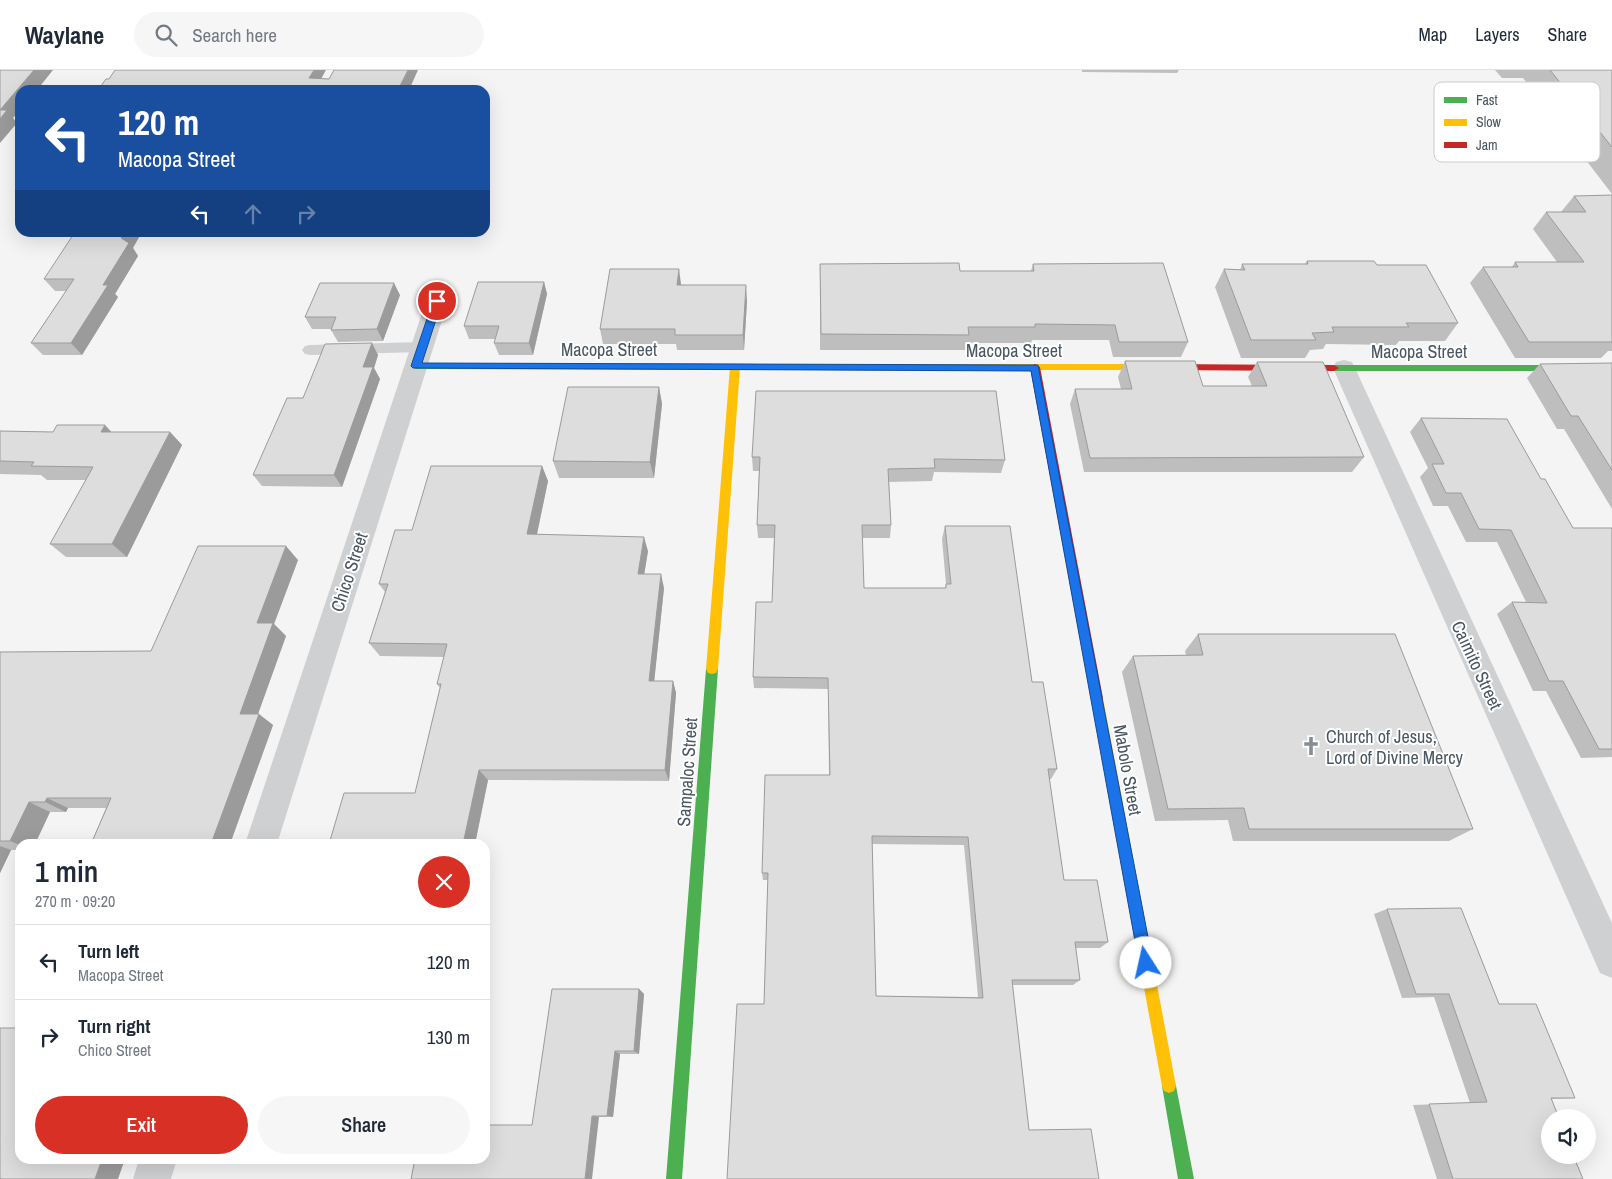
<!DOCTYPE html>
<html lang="en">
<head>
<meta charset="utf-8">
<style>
	:root { --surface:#fff; --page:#f6f6f7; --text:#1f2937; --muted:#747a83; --line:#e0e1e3; --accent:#d93025 }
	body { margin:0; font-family:"Archivo Narrow",sans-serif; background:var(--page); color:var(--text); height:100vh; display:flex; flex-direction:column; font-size:19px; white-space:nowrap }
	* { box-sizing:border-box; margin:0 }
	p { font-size:16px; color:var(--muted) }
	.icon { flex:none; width:28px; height:28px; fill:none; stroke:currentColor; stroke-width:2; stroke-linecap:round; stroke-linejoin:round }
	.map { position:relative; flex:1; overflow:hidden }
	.details { position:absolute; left:15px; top:769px; width:475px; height:325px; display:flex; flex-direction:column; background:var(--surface); border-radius:15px; box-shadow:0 5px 20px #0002 }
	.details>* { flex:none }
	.banner { position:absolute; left:15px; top:15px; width:475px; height:152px; border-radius:15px; box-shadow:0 5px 20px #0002; background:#1a4fa0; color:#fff; overflow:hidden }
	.buttons { position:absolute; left:1541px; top:1039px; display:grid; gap:10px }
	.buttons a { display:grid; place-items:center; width:55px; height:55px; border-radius:50%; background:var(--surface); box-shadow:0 5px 20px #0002; font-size:25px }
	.pin { position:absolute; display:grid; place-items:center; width:42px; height:42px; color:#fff; margin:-21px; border:2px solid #fff; border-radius:50%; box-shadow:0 1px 5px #0007 }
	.me { position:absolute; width:55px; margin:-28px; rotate:350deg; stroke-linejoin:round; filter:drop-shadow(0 0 4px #0008) }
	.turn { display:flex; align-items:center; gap:18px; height:105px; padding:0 20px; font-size:22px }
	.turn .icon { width:65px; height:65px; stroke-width:2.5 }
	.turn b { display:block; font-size:35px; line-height:42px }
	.lanes { display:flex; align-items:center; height:48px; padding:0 20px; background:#0003; justify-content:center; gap:25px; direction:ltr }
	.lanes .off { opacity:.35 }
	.round { display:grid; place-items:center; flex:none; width:52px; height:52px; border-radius:26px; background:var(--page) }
	.head { display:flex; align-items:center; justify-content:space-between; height:85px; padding:0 20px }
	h1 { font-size:30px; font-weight:600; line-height:38px }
	.cta { display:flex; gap:10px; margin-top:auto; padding:10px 20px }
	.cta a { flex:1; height:58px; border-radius:30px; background:var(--accent); color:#fff; font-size:20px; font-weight:600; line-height:58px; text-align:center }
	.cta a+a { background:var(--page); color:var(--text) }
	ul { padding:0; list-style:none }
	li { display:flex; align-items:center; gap:15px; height:75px; padding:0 20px; border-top:1px solid var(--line) }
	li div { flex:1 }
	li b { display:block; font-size:19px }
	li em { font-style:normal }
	header { display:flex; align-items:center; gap:30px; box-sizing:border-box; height:70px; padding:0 25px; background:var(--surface); border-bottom:1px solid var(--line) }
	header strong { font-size:24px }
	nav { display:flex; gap:28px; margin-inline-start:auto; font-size:18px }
	.search { width:350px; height:45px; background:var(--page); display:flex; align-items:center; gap:12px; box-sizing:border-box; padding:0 18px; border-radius:28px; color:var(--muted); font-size:19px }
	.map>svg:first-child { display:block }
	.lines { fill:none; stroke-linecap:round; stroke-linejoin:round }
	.lane { fill:#ced0d2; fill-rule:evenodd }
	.street { fill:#ced0d2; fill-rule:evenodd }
	.fast { fill:#4caf50; fill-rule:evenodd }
	.slow { fill:#ffc107; fill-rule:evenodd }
	.jam { fill:#c62828; fill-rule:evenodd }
	.wall { fill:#bebebf; fill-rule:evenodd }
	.shaded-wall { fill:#9b9b9b }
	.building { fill:#ddddde; stroke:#9b9b9b; fill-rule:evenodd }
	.route { fill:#1a73e8; stroke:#114b97 }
	.labels { text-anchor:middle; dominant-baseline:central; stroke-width:4; stroke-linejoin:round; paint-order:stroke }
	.street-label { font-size:18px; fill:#4a5661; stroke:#fff }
	.poi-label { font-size:18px; fill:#4a5661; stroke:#fff; text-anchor:start }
	.key { fill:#fff; stroke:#c9ccd0; stroke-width:1 }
	.key-label { font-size:14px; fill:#4a5661 }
</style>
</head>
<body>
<header>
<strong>Waylane</strong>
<div class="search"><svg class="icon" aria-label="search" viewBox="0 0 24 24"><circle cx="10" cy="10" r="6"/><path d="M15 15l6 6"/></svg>Search here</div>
<nav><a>Map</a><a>Layers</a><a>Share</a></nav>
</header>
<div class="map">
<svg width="1612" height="1109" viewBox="0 0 1612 1109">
	<rect width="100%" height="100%" fill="#f4f4f4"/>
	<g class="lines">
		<path class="lane" d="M422,272L427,273L430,277L427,281L422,282L310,285L305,284L302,280L305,276L310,275Z"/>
		<path class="street" d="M437,224L445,226L448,231L277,774H245L426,231L429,226Z
			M1344,290L1352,292L1355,298L1612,853V908L1600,903L1333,298L1336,292Z
			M139,1089H177L171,1109H133Z"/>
		<path class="fast" d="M416,293L799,294L804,297L799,300L416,299L411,296Z
			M1334,295H1612V301H1334L1329,298Z
			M712,594L716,595L718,599L682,1109H666L706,599L708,595Z
			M1169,1009L1174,1011L1176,1016L1194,1109H1178L1162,1016L1164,1011Z"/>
		<path class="slow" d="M735,294L740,297L718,599L716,603L712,604L708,603L706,599L730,297Z
			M799,294H1164L1169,297L1164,300H799L794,297Z
			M1097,623L1101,624L1103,628L1176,1016L1174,1021L1169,1023L1164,1021L1162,1016L1091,628L1093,624Z"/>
		<path class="jam" d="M1035,294L1040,297L1103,628L1101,632L1097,633L1093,632L1091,628L1030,297Z
			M1164,294L1334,295L1339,298L1334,301L1164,300L1159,297Z"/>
	</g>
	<path class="wall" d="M1082,0H1179L1177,3L1082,2Z
		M1495,0H1612V124L1523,8H1502Z
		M1612,125V281H1608L1601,288H1515L1470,213L1483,197H1512L1515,192H1557L1533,159L1546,142H1561L1574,126Z
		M133,178L138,186L115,224L118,227L82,285H43L31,273L66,221H55L44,209Z
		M1307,191L1377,195L1458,253L1445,271H1399L1396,275L1326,274L1323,279L1310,280L1305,288H1241L1215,217L1224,199L1240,200L1242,194H1305Z
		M820,194L960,201H1031L1033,194L1188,272L1181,287H1113L1109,270H1032L1031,273H967L966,280H820Z
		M544,212L547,224L533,285H499L494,273L496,269H469L464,256Z
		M681,215L747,231L744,280H677L676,274H603L600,259Z
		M400,225L383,271L338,272L331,260V259H312L305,247Z
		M372,273L378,285L374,298L380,309L342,417L262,416L253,405L303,328Z
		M1125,291L1203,316H1252L1248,307L1257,292L1364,387L1352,402H1084L1070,334L1075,319H1121L1118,307Z
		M1612,293V439L1564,359H1557L1527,308L1540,294Z
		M659,317L662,334L654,408H559L553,391Z
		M1421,348L1541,409L1573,458H1612V687L1581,688L1546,621H1533L1497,544L1512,532H1526L1497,472H1466L1448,436H1433L1420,407L1428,398L1410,362Z
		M0,361L53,362H170L182,375L127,487H66L50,474L86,410H47L41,405L0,404Z
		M752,387L1005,390L1001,403L934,402L932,411L889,412L891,455L890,468H862L864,518H945L946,514L942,469L945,456L1032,612L1057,699L1051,709H1049L1064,810L1108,872L1100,878H1075L1080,910L1073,915H1012L1029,1060L1099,1109L764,934L768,810H763L762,803L829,705L828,619L754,618L753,607L772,532L774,468H758L757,455L759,401H753ZM872,774L964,775L978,927L876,926Z
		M542,396L548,411L537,464L648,481L644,504L664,518L654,611H673L676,623L669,711L488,710L475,774H329L415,723L440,618L437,614L444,587L380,586L369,573L385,522L379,514L412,460Z
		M298,490L274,554L286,566L258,644L273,655L230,774H91L106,738H68L66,742H50L35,774H20V780H11L0,803V582L151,581Z
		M1198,564L1473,759L1449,771H1233L1228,750L1155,751L1122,602L1133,586L1186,585L1185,581Z
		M1387,839L1499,934L1575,1028L1551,1029L1583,1109H1437L1413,1035L1470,1033L1434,927L1402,928L1374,844Z
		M639,919L644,924L639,984H620L613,1047H599L532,1055Z"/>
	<path class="shaded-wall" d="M34,0H53L37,20H20V40L13,48L17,53L0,73V40Z
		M314,0H326L315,20L309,8Z
		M408,0H418L409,20H398Z
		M125,162H142L133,178L138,186L115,224L118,227L82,285L71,273L103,215L121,168Z
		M679,199L681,214L679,230L677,215Z
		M544,212L547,224L533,285L529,273Z
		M394,213L400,225L383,271L377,259Z
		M746,215L747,231L744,280L743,265Z
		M372,273L378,285L374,298L380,309L342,417L334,405L363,297Z
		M659,317L662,334L654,408L650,392Z
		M105,355L118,369L101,362Z
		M170,362L182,375L127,487L112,474Z
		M542,396L548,411L534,478L527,464Z
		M644,467L648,481L642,518L638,504Z
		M286,476L298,490L274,554L286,566L254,655L240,644L257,553Z
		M661,504L664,518L653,623L649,611Z
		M673,611L676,623L669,711L665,700Z
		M259,644L273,655L230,774H211Z
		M479,700L488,710L475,774H463Z
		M47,728L68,738L66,742L45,732Z
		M29,732L50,742L35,774H20V775L10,771Z
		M0,776L11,780L0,803Z
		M639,919L644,924L639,984L634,981Z
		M615,981L620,984L613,1047L607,1046Z
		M592,1046L599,1047L592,1109H585Z
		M102,1089H125L118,1109H95Z"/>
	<path class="building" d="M0,0H34L0,40Z
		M115,0H314L309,8L329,9L334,0H408L398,20H98L106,9H109Z
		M1550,0H1612V77Z
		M0,40H7L0,49Z
		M1612,125V272H1529L1483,197H1518L1515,192H1584L1546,142H1586L1574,126Z
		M75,162H125L121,168L129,173L103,215H108L71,273H31L74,209H44Z
		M1307,191H1374L1377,195H1426L1458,253H1406L1409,257H1332L1334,262L1312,263L1316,270H1251L1224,199L1245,200L1242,194H1308Z
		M959,193L960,201H1034L1033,194L1163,193L1188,272H1119L1115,255L1035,254V257H968L969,265L821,264L820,194Z
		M610,199H679L677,215H746L743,265H675V259H600Z
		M478,212H544L529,273H494L499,256H464Z
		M320,213H394L377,259L331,260L336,247H305Z
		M372,273L363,297H373L334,405H253L287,328H303L325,274Z
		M1125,291H1195L1203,316H1267L1257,292H1323L1364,387L1090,388L1075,319H1132Z
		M1612,293V400L1578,346H1571L1540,294Z
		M568,317H659L650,392L553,391Z
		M756,321H996L1005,390L934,389L935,398L888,399L891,455H862L864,518H946V514H951L945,456H1010L1032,612H1043L1057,699H1048L1064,810H1097L1108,872H1075L1080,910H1012L1029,1060L1091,1059L1099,1109H727L737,934H764L768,803H762L765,705H830L828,608L753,607L756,532H772L775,455H757L760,387H752ZM872,766L968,767L983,928L876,926Z
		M1421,348L1507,349L1541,409H1545L1573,458H1612V679H1599L1563,611H1549L1512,532L1547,533L1511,460L1479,459L1461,423H1446L1432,394H1444Z
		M57,355H105L101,362H170L112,474H50L93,397L31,396L34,392L0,391V361L53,362Z
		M431,396H542L527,464L644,467L638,504H661L649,611H673L665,700H479L463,774H329L344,723H415L441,614H437L447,574L369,573L388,514H379L395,460H412Z
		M198,476H286L257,553H273L240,644H259L211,774H91L111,728H47L45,732H29L10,771H0V582L151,581Z
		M1198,564H1395L1473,759H1249L1244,738L1168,739L1133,586L1203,585Z
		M1461,838L1499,934H1536L1575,1028H1551L1559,1048H1550V1085H1573L1583,1109H1453L1429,1034L1487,1032L1449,924H1416L1387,839Z
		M552,919H639L634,981H615L607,1046H592L585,1109H411L415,1089H485V1055H532Z
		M0,958H20V1089H102L95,1109H0Z"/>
	<path class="route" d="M437,228L442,231L422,293L1038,295L1153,893L1151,898L1146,900L1141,898L1139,893L1031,301L413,298L411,296L433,231Z"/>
	<defs>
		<g id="church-bare" transform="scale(1.5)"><path d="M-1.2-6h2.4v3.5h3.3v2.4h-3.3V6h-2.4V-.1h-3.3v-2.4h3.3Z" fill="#868d94" stroke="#fff" stroke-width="2.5" paint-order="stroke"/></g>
	</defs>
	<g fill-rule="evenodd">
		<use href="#church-bare" x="1311" y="676"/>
	</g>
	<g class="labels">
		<g class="street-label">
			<text x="609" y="279">Macopa Street</text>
			<text x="1014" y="280">Macopa Street</text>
			<text x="1419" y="281">Macopa Street</text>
			<text transform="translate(349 502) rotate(-72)">Chico Street</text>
			<text transform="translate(1477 595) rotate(65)">Caimito Street</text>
			<text transform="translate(1128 700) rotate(80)">Mabolo Street</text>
			<text transform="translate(687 702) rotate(-86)">Sampaloc Street</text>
		</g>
		<g class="poi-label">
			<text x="1326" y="666">Church of Jesus,<tspan x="1326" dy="21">Lord of Divine Mercy</tspan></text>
		</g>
	</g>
	<rect x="1434" y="12" width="166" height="80" rx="8" class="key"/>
	<rect x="1444" y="27" width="23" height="6" fill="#4caf50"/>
	<rect x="1444" y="49" width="23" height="7" fill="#ffc107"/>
	<rect x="1444" y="72" width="23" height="6" fill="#c62828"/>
	<g class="key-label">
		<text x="1476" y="35">Fast</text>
		<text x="1476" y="57">Slow</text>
		<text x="1476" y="80">Jam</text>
	</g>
</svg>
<div class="buttons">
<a><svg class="icon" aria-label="sound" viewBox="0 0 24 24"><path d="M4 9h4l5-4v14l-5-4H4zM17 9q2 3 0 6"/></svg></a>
</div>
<div class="pin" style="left:437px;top:231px;background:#d93025"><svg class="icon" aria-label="arrive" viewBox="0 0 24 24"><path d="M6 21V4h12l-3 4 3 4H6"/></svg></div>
<svg class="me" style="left:1146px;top:893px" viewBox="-20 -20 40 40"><circle r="19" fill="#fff"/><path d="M0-13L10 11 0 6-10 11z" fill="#1a73e8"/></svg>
<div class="banner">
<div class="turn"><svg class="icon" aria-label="left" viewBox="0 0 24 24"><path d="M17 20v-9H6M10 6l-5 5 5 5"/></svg><div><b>120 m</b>Macopa Street</div></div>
<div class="lanes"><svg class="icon" aria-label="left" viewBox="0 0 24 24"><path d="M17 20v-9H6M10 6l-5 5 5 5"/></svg><svg class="icon off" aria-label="ahead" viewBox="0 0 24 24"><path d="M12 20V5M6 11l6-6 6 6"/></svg><svg class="icon off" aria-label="right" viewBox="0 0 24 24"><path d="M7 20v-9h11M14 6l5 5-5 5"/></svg></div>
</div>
<section class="details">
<div class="head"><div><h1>1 min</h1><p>270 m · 09:20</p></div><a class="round" style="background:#d93025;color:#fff"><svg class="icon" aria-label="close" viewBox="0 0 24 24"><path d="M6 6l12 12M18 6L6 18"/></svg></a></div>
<ul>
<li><svg class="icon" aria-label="left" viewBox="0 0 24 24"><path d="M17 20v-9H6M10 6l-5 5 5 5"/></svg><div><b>Turn left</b><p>Macopa Street</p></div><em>120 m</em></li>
<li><svg class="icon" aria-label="right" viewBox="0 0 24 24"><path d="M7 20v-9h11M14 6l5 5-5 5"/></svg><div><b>Turn right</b><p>Chico Street</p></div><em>130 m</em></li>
</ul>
<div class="cta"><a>Exit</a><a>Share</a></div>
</section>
</div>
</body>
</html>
